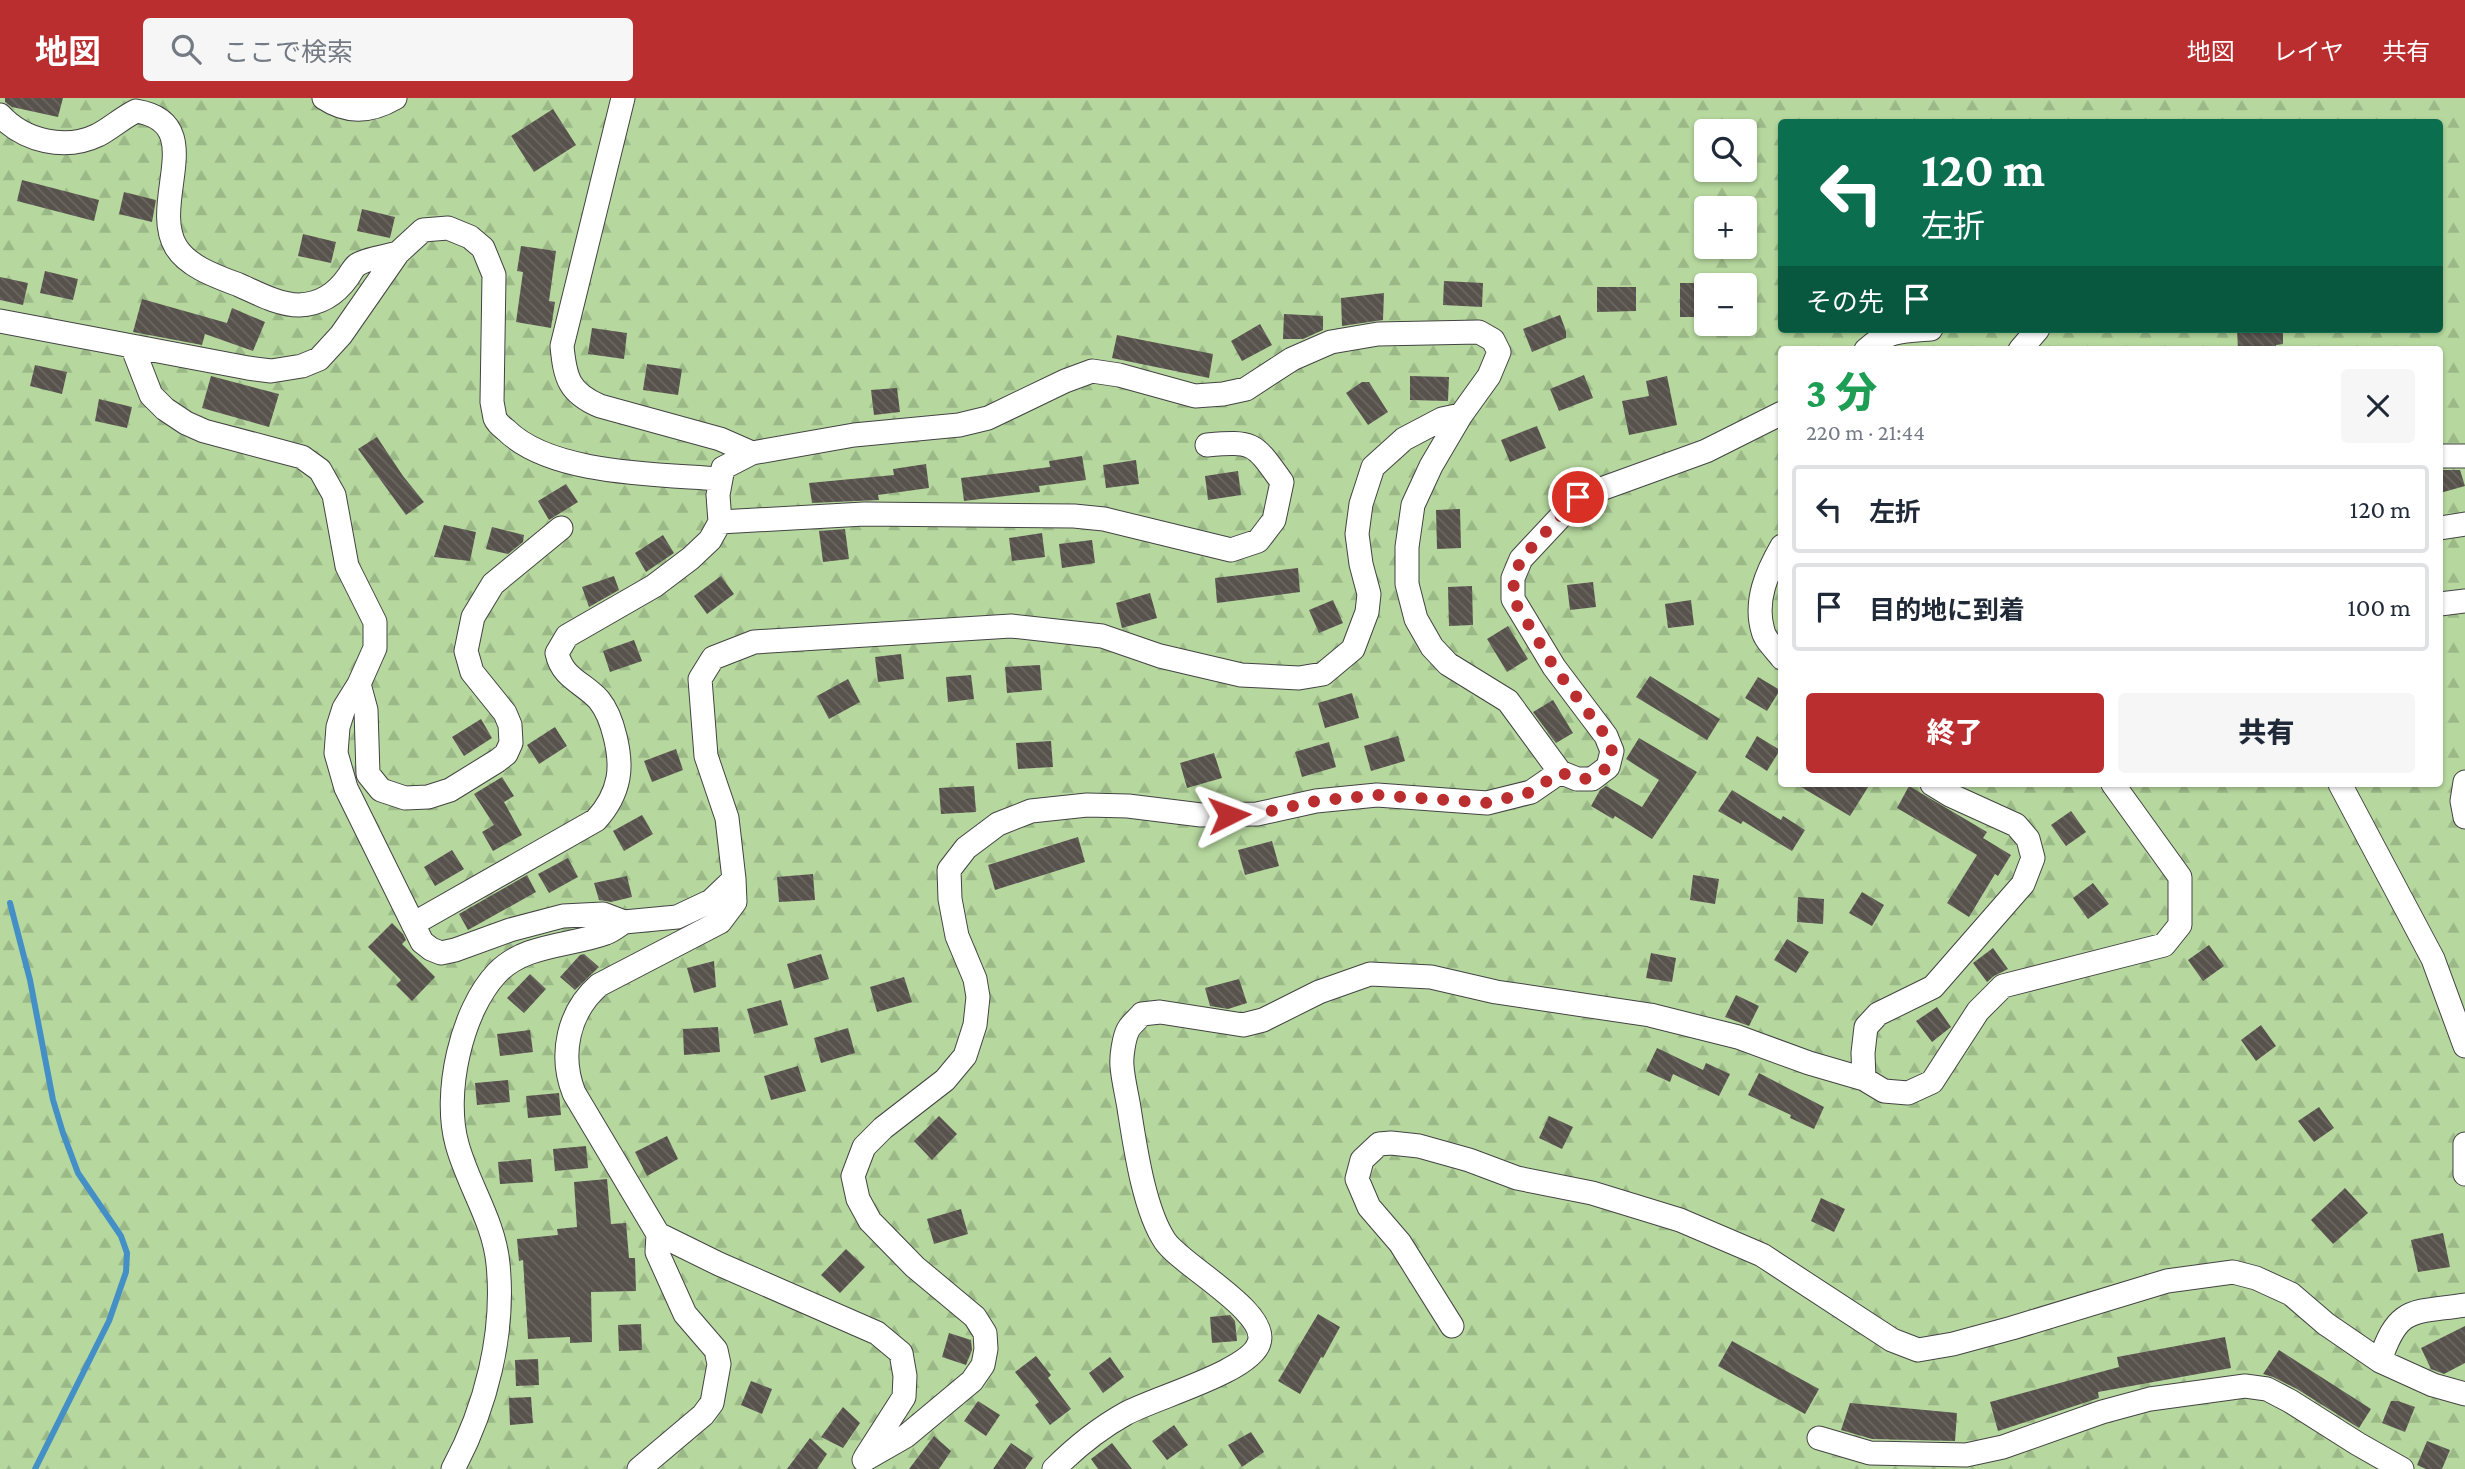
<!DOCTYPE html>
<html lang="ja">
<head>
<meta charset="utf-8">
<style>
	:root { --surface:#fff; --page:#f6f6f7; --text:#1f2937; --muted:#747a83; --line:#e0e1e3; --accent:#bb2e30 }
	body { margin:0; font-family:"Crimson Pro","Noto Sans JP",serif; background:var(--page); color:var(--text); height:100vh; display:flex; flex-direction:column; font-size:26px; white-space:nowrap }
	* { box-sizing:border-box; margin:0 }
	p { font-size:23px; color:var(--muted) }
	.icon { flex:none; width:38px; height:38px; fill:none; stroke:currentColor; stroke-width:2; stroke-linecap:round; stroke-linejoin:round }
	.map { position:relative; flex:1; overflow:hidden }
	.details { position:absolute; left:1778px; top:248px; width:665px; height:441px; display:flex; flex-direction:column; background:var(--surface); border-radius:7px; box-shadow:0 2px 5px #0004 }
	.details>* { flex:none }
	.hud { position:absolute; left:1778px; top:21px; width:665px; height:214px; border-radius:7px; box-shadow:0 2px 5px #0004; background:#0b6e4f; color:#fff; overflow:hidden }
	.controls { position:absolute; left:1694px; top:21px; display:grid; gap:14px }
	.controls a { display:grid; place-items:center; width:63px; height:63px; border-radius:7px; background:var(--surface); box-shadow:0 2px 5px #0004; font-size:35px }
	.pin { position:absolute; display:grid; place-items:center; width:60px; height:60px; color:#fff; margin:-30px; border:4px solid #fff; border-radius:50%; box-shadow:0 2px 7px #0007 }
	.me { position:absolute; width:77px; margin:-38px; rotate:87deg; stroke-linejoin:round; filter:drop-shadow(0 0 5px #0008) }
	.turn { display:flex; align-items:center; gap:24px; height:147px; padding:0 28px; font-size:32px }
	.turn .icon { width:91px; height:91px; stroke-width:2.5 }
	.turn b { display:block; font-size:49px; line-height:60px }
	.then { display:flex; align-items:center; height:66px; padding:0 28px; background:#0003; gap:14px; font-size:26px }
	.round { display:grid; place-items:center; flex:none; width:74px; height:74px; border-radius:7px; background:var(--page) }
	.summary { display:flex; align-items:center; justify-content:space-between; height:119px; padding:0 28px }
	h1 { font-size:42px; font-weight:800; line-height:52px; color:#1e9e55 }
	.cta { display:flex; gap:14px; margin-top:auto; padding:14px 28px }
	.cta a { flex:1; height:80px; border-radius:7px; background:var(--accent); color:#fff; font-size:28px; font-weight:800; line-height:80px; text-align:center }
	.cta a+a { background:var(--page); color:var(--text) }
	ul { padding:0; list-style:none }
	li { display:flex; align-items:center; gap:21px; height:88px; margin:0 14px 10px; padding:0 14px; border:4px solid var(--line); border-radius:7px }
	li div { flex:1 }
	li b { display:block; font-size:26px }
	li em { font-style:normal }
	header { display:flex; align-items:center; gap:42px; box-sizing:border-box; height:98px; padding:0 35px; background:var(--accent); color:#fff }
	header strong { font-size:33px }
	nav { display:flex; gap:38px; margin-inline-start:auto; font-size:24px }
	.search { width:490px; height:63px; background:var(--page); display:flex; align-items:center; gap:18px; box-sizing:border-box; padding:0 24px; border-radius:7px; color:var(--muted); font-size:26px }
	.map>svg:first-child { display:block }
	.forest { fill:url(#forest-firs); fill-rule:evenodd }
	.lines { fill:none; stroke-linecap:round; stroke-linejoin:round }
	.stream { stroke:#458fc7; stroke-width:6 }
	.building { fill:url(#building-back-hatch) }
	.minor-casing { stroke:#434343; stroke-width:25 }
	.minor { stroke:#fff; stroke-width:23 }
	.route { stroke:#bb2e30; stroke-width:12; stroke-dasharray:0 21.6 }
</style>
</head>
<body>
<header>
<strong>地図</strong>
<div class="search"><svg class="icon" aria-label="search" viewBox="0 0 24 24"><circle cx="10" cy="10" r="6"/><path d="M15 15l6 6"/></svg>ここで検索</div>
<nav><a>地図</a><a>レイヤ</a><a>共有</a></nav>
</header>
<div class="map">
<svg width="2465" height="1371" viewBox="0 0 2465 1371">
	<defs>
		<pattern id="forest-firs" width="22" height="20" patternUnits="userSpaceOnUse" patternTransform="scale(1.75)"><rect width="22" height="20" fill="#b6d89e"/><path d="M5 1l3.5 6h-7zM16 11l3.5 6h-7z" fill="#9bb887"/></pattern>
		<pattern id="building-back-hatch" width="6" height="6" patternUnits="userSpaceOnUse" patternTransform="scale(1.75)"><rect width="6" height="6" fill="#58524d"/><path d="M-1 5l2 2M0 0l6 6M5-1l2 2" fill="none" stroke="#6b6662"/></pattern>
	</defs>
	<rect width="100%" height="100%" fill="#fefdf4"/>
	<path class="forest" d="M0,0H2465V1371H0ZM1782,24H2440V231H1782ZM1706,33H1745V72H1706ZM1706,110H1745V149H1706ZM1706,187H1745V226H1706ZM1782,252H2440V686H1782Z"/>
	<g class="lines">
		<path class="stream" d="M10,805L30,882L53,1002L63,1035L78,1075L121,1138L127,1155L126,1174L109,1223L35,1371"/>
	</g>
	<path class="building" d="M5,0H63L58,19L12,9L5,4Z
		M553,11L576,47L534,74L511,38Z
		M22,82L99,102L94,123L17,103Z
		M124,94L156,102L152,124L119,116Z
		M362,111L395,119L390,140L357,133Z
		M303,136L336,144L331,165L298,158Z
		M521,148L556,153L549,203L555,204L551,230L516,224L523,174L517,173Z
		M45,173L78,181L73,202L40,195Z
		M0,179L28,185L23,207L0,202Z
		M1444,183L1483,185L1482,209L1443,207Z
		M1680,185H1706V219H1680Z
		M1597,189H1636V213L1597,214Z
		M1384,195L1383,222L1342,228L1341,200Z
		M142,201L227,225L232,210L265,224L253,253L205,236L202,247L133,234Z
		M1284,216L1323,218V232L1303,241H1283Z
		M1560,217L1566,233V240L1532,254L1523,231Z
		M1260,226L1272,247L1242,263L1231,243Z
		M592,230L627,235L624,261L588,256Z
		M2237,231H2283V246L2276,247V252H2238Z
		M1117,237L1213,256L1209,280L1112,260Z
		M647,266L682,271L678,297L643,292Z
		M35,267L67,274L62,296L30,288Z
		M1584,277L1593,300L1559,313L1550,291Z
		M211,278L279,296L269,329L202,310Z
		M1410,278L1449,279L1448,303L1410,302Z
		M1667,278L1677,327L1629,337L1622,303L1649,298L1646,283Z
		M1362,284H1369L1388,314L1368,327L1346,295Z
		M897,290L900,314L874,317L871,292Z
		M99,301L132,309L127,330L95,323Z
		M1537,328L1546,350L1510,364L1501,342Z
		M377,339L403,378L424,404L406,417L358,351Z
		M1082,358L1086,382L1039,388L1040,394L964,403L961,380L1050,369L1049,363Z
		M1136,362L1139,386L1106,390L1103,367Z
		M926,366L929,390L878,397L879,402L812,405L809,385L894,377L893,371Z
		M2440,372H2460L2465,388L2440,395Z
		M1238,373L1241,397L1208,402L1205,378Z
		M566,386L578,404L549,422L538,403Z
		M1460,411L1461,450L1437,451L1436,412Z
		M444,427L476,434L470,463L434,459Z
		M492,429L524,437L523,444L508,456L486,451Z
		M845,431L849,461L823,464L819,433Z
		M1042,435L1045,459L1012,463L1009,440Z
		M663,437L674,455L646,474L635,455Z
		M1092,442L1095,465L1062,470L1059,446Z
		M1298,470L1300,494L1217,505L1215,480Z
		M614,478L619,492L589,509L582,489Z
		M721,478L734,496L707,516L694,498Z
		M1593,484L1596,509L1570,512L1567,487Z
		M1472,488L1473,527L1449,528L1448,489Z
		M1150,495L1157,520L1122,530L1116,505Z
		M1333,502L1343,525L1319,535L1309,512Z
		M1691,502L1694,527L1668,530L1665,506Z
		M1508,528L1528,561L1507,574L1487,541Z
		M634,542L642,563L610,574L603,553Z
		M901,556L904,581L878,584L875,559Z
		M1040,567L1042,592L1007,595L1005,569Z
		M971,577L974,601L948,604L946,579Z
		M1650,578L1720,621L1707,642L1636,599Z
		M1758,579L1780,592L1767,613L1745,600Z
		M848,581L860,604L829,621L817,598Z
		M1352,595L1359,620L1325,630L1318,605Z
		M1553,602L1573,635L1556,645L1533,614Z
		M481,621L492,640L464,658L452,639Z
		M555,629L567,648L539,666L527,647Z
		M1398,638L1405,663L1371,673L1364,648Z
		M1757,638L1780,652L1767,673L1745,659Z
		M1639,640L1697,674L1652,741L1615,718L1613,721L1591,708L1600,692L1606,688L1642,709L1659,682L1626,661Z
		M1051,643L1053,669L1018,671L1016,645Z
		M1329,644L1336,669L1302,679L1295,654Z
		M676,651L683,672L652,684L644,663Z
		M1214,655L1222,680L1187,690L1180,665Z
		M502,679L514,698L504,704L522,737L493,753L482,734L494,727L474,696Z
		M1796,686H1870L1850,718Z
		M974,688L976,714L941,716L939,690Z
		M1909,688L1987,734L1983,740L2011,757L1998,778L1995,776L1969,819L1947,805L1977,757L1897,710Z
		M1732,692L1781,722L1783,718L1805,732L1792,753L1743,723L1741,726L1718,713Z
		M2071,713L2086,734L2066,748L2051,727Z
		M642,717L653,736L624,753L613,733Z
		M1078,739L1085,764L995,792L988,767Z
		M1272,743L1279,768L1245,777L1238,752Z
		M452,752L464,771L435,788L424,769Z
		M568,760L578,779L549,795L538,776Z
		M813,776L815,802L779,804L777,779Z
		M527,777L536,794L468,832L459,816Z
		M1693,777L1719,781L1715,806L1690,802Z
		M627,778L632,799L611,804L599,802L594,785Z
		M2093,785L2109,806L2088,821L2073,800Z
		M1862,794L1884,807L1872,828L1849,815Z
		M1798,799L1824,801L1823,826L1797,824Z
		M392,825L403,836L406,842L402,846L435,879L412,903L396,887L401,882L368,849Z
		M1787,841L1809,854L1796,875L1774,862Z
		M2209,847L2224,868L2203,883L2188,862Z
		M1993,850L2008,871L1994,878L1987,884L1973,865Z
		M1651,855L1676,860L1672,884L1646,880Z
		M584,856L599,869L575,892L560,879L580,857Z
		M821,856L829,881L794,891L787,866Z
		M714,863L716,889L694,895L687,870Z
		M530,876L546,891L524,915L507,900Z
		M904,879L912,904L877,914L870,889Z
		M1239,881L1247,905L1228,911L1210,908L1205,890Z
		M1736,897L1759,908L1749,928L1725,919Z
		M781,902L788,927L754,936L747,911Z
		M1937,909L1951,929L1932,944L1916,923Z
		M2261,927L2276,948L2256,963L2241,942Z
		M718,929L720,954L684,957L683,931Z
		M848,930L855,955L821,965L814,940Z
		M530,932L533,954L500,958L497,936Z
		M1657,950L1703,972L1706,965L1730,976L1719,998L1673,976L1670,984L1646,973Z
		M798,968L806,993L771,1002L764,978Z
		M1759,975L1824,1009L1814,1031L1790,1020L1791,1017L1748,997Z
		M508,982L510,1004L477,1007L475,985Z
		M559,995L561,1017L528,1020L526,998Z
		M2319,1009L2334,1030L2314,1044L2298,1023Z
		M939,1018L957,1036L932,1062L914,1043Z
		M1549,1018L1573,1029L1562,1051L1539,1040Z
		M667,1038L678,1061L647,1078L635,1054Z
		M586,1048L588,1070L555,1073L553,1051Z
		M531,1061L533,1084L500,1086L498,1064Z
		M607,1081L611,1126L626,1125L629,1160H635L636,1193L591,1194L592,1244L570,1245V1239L528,1241L523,1162L519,1163L517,1141L558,1137L557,1131L577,1129L574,1084Z
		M2345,1090L2368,1115L2333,1146L2311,1122Z
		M1821,1100L1845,1111L1834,1134L1811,1123Z
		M961,1111L968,1136L934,1146L927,1121Z
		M2443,1135L2450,1169L2418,1174L2411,1142Z
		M846,1151L865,1169L840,1195L821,1177Z
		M1318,1216L1340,1229L1323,1260L1321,1259L1300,1296L1278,1283Z
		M1230,1217L1235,1223L1237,1243L1212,1245L1210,1219Z
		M641,1226L642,1252L619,1253L618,1227Z
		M2465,1228V1265L2444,1276L2431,1271L2421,1250Z
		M949,1235L971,1242L972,1252L966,1267L942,1259Z
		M2225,1239L2231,1270L2098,1294L2099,1300L1998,1333L1990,1304L2119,1269L2117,1259Z
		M1732,1243L1819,1291L1805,1316L1718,1268Z
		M2279,1252L2371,1311L2359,1330L2297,1291L2273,1279L2263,1276Z
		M1036,1258L1051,1277L1048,1280L1071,1311L1050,1327L1035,1307L1039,1304L1015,1274Z
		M1110,1259L1124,1279L1103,1295L1089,1275Z
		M538,1261L539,1287L516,1288L515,1262Z
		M751,1283L772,1291L762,1316L741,1307Z
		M531,1299L533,1325L510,1327L509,1300Z
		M978,1303L1000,1317L986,1338L964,1323Z
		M2391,1303H2398L2415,1309L2405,1334L2382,1325Z
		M1850,1305L1957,1315L1955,1343L1872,1341L1841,1332Z
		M843,1309L860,1325L843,1350L821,1339Z
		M1174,1327L1188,1347L1167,1362L1152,1343Z
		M1251,1334L1264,1354L1242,1369L1228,1347Z
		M934,1338L951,1353L939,1371H909Z
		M810,1340L827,1356L817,1371H787Z
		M2427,1343L2450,1352L2442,1371H2426L2417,1367Z
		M1011,1345L1033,1360L1025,1371H993Z
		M1112,1345L1132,1371H1098L1091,1361Z"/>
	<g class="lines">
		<g class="minor-casing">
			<path id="minor" d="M324,0C348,16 371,14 395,0
				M623,0L562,248C565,280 569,295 600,308L720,341L752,355
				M0,17C24,43 65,53 98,37C111,30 122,20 136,13C210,25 149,104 176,149C188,169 218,179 239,187C257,195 279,207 299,207C321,206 336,196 348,179C350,176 354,169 357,167C365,161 388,158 398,155
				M0,223L248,270L271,273L302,268L319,261L341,237L398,155L423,132L448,130L470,139L483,150L494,177L492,304C493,309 494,315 495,320C497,325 502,329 506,332C551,377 659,376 720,381
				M132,248L151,297L165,311L186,325L204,333L302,359L320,372L334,397L347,468L375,524V550L359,586L344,610L338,629L336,655L346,690L422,844L431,851L441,855L455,852L510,832L563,818L603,816L624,824L677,819L711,803L734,781L727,720L706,658L700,581L713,560L754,544L1011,528L1102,538L1160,558L1241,577L1299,580L1323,576L1353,551L1367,514L1369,496L1361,466L1357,436L1361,406L1373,369L1404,341L1442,321L1461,317
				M1866,252C1888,232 1902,233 1931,231
				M2020,252L2038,231
				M2440,358H2465
				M720,424L864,416L1074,418L1104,421L1231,452L1258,443L1274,422L1282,384C1254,345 1255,343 1207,347
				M2440,430L2465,426
				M1782,448C1767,474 1754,503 1763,533C1765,542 1776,552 1782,560
				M2440,506L2465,503
				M359,586L366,612L368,676L381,692L405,700L428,699L450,692L497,663L506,656L511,645L510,627L505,615L472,574L466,553L473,519L493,486L561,430
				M2465,684L2462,703L2465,719
				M2340,686L2433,861L2465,948
				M734,781L735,804L720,824L599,887C568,914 559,957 574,995L658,1136L719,1166L877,1235L901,1255L905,1278L904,1299L865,1360
				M413,826L596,722C607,710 615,696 618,680C622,658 613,619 599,602C584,585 562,580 557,555L567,538L654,488L691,460L710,442L720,424L718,397L723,370L752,355L854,337L959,327L988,320L1065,283L1092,273L1119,277L1195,298L1223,296L1246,291L1292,261L1331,244L1378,236L1479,234L1493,242L1499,254L1489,278L1461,317L1431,368L1413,407L1407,449V486L1416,521L1432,549L1448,566L1508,603L1560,674L1577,681H1592L1608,669L1612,653L1606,638L1554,569L1513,501V480L1521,461L1579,399L1706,353L1782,315
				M1864,981L1863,955L1866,929L1878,916L1933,889L2023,786L2033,760L2028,741L2016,727L1950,697L1932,686
				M2465,1046V1076
				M1452,1228L1400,1145L1369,1109L1357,1081L1362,1062L1379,1046L1391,1045L1419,1048L1469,1062L1517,1080L1592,1095L1680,1122L1762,1157L1892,1242L1918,1252L1953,1246L2012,1230L2167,1183L2233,1174L2256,1180L2291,1196L2326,1226L2380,1263L2433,1287L2465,1296
				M2380,1263C2398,1207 2413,1215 2465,1207
				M1819,1340L1870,1355L1966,1357L2003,1349L2102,1314L2150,1301L2245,1288L2267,1291L2290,1303L2358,1346L2402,1371
				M864,1362L906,1338L972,1283L983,1267L986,1251L985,1235L975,1219L915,1169L870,1123L858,1101L853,1078L864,1049L883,1030L945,982L965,958L975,927L978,899L975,881L957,838L950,801L949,772L966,750L998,726L1031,713L1087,707L1128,708L1201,717L1257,716L1316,703L1377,697L1487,705L1531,694L1560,674
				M453,1371C486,1310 505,1235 498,1166C494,1123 468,1087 457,1046C443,996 461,913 497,875C524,846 571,848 606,835C612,833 618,828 624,824
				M639,1371L703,1317L712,1305L719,1266L716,1252L685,1216L657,1154L658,1136
				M1054,1371C1076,1349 1098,1331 1125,1316C1153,1300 1250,1274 1259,1245C1270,1214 1182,1168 1165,1143C1144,1112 1135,1048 1129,1010C1127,997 1123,982 1122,968C1121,959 1124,940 1128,932C1131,926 1138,921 1142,916L1160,914L1243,927L1263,922L1319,894L1370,876L1431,879L1496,894L1650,917L1738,939L1809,965L1864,981L1884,993L1908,995L1932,984L1978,913L2003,888L2164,847L2180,827V779L2113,686"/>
		</g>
		<use href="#minor" class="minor"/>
	</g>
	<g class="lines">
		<path class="route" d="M1229,717L1257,716L1316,703L1377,697L1488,705L1531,694L1560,674C1583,684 1588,684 1608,669L1612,653L1606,638L1554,569L1513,501L1514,480L1521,461L1578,399"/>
	</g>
</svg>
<div class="controls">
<a><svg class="icon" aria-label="search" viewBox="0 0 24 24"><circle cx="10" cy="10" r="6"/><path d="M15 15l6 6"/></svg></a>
<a>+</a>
<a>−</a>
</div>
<div class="pin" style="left:1578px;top:399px;background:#d93025"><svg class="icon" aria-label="arrive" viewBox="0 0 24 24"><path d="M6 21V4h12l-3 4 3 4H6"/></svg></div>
<svg class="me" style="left:1229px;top:717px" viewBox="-20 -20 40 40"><path d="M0-17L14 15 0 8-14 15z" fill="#bb2e30" stroke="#fff" stroke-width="4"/></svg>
<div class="hud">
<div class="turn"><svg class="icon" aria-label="left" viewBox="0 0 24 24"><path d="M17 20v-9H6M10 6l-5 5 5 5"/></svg><div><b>120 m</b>左折</div></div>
<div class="then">その先<svg class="icon" aria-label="arrive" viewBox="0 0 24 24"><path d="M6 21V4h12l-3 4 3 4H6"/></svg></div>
</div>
<section class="details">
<div class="summary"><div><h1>3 分</h1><p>220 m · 21:44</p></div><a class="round"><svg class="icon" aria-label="close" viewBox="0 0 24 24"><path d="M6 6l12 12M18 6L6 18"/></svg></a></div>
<ul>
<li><svg class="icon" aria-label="left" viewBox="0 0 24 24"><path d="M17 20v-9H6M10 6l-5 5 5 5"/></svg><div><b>左折</b></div><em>120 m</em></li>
<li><svg class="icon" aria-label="arrive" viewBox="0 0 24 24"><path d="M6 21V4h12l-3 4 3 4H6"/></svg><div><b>目的地に到着</b></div><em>100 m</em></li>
</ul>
<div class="cta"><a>終了</a><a>共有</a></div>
</section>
</div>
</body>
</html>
